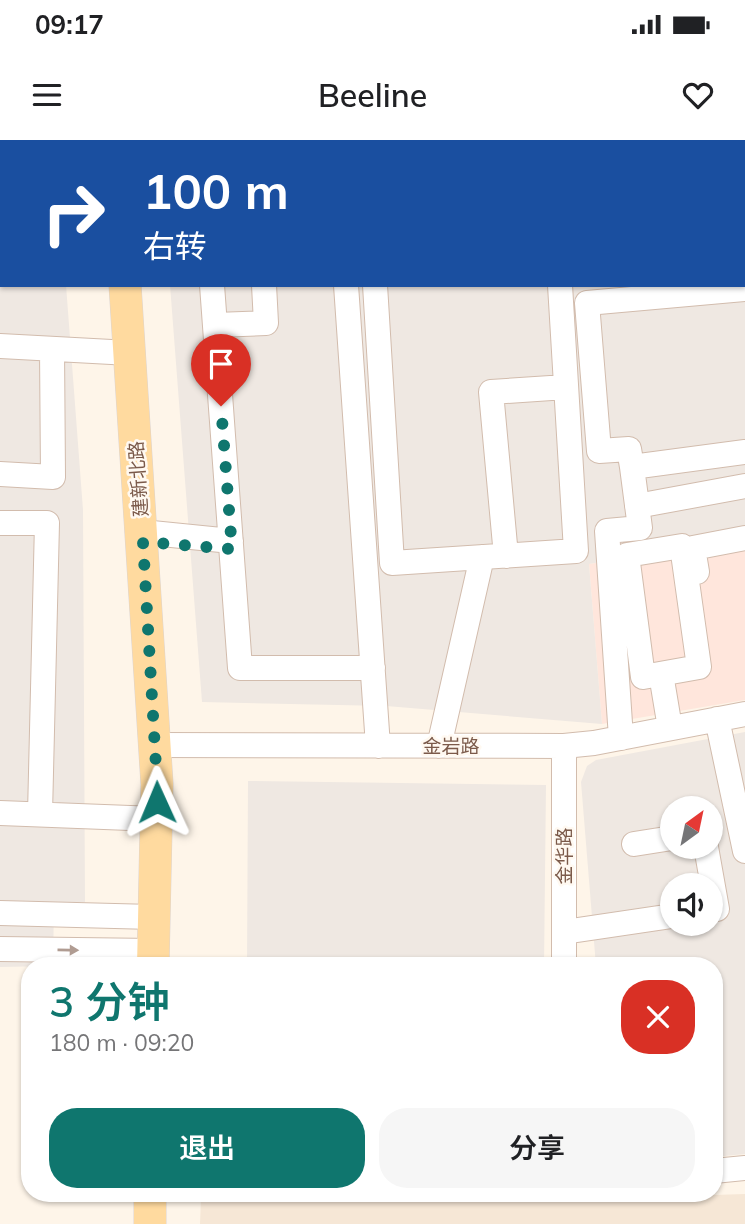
<!DOCTYPE html>
<html lang="zh">
<head>
<meta charset="utf-8">
<style>
	:root { --surface:#fff; --page:#f6f6f6; --text:#202124; --muted:#757577; --accent:#0f766e }
	body { margin:0; font-family:Mulish,"Noto Sans SC",sans-serif; background:var(--page); color:var(--text); height:100vh; display:flex; flex-direction:column; font-size:26px; white-space:nowrap }
	* { box-sizing:border-box; margin:0 }
	p { font-size:23px; color:var(--muted) }
	.icon { flex:none; width:38px; height:38px; fill:none; stroke:currentColor; stroke-width:2; stroke-linecap:round; stroke-linejoin:round }
	.map { position:relative; flex:1; overflow:hidden }
	.sheet { position:absolute; left:21px; top:817px; width:702px; height:245px; display:flex; flex-direction:column; background:var(--surface); border-radius:28px; box-shadow:0 2px 5px #0004 }
	.sheet>* { flex:none }
	.banner { position:absolute; left:0px; top:0px; width:746px; height:147px; box-shadow:0 2px 5px #0004; background:#1a4fa0; color:#fff; overflow:hidden }
	.needle { width:46px; rotate:33deg }
	.fabs { position:absolute; left:660px; top:656px; display:grid; gap:14px }
	.fabs a { display:grid; place-items:center; width:63px; height:63px; border-radius:50%; background:var(--surface); box-shadow:0 2px 5px #0004; font-size:35px }
	.pin { position:absolute; display:grid; place-items:center; width:60px; height:60px; color:#fff; margin:-72px -30px; border-radius:50% 50% 50% 0; rotate:-45deg; box-shadow:0 0 7px #0007 }
	.pin .icon { rotate:45deg }
	.me { position:absolute; width:77px; margin:-38px; rotate:359deg; stroke-linejoin:round; filter:drop-shadow(0 0 5px #0008) }
	.turn { display:flex; align-items:center; gap:24px; height:147px; padding:0 28px; font-size:32px }
	.turn .icon { width:91px; height:91px; stroke-width:2.5 }
	.turn b { display:block; font-size:49px; line-height:60px }
	.round { display:grid; place-items:center; flex:none; width:74px; height:74px; border-radius:28px; background:var(--page) }
	.summary { display:flex; align-items:center; justify-content:space-between; height:119px; padding:0 28px }
	h1 { font-size:42px; font-weight:600; line-height:52px; color:var(--accent) }
	.button { display:flex; gap:14px; margin-top:auto; padding:14px 28px }
	.button a { flex:1; height:80px; border-radius:28px; background:var(--accent); color:#fff; font-size:28px; font-weight:600; line-height:80px; text-align:center }
	.button a+a { background:var(--page); color:var(--text) }
	.status { display:flex; justify-content:space-between; align-items:center; height:49px; padding:0 35px; background:var(--surface); direction:ltr }
	.status svg { height:19px; fill:currentColor }
	header { display:flex; justify-content:space-between; align-items:center; height:91px; padding:0 28px; background:var(--surface); font-size:32px; font-weight:600 }
	.map>svg:first-child { display:block }
	.residential { fill:#f6e7d6 }
	.commercial { fill:#ffe6dc }
	.industrial { fill:#efe8e2; fill-rule:evenodd }
	.lines { fill:none; stroke-linecap:round; stroke-linejoin:round }
	.minor-casing { stroke:#d2bcad; stroke-width:26 }
	.major-casing { stroke:#ddd4d0; stroke-width:33 }
	.minor { stroke:#fff; stroke-width:24 }
	.major { stroke:#ffda9f; stroke-width:32 }
	.oneway { fill:#b09c92 }
	.route { stroke:#0f766e; stroke-width:12; stroke-dasharray:0 21.6 }
	.labels { text-anchor:middle; dominant-baseline:central; stroke-width:5; stroke-linejoin:round; paint-order:stroke }
	.street-label { font-size:19px; fill:#7b5a4a; stroke:#fff9f1 }
</style>
</head>
<body>
<div class="status"><b>09:17</b><svg viewBox="0 0 49 12"><path d="M0 12V9h3v3zM5 12V6h3v6zM10 12V3h3v9zM15 12V0h3v12zM26 1h20v11H26zM47 4h2v5h-2z"/></svg></div>
<header><svg class="icon" aria-label="menu" viewBox="0 0 24 24"><path d="M4 6h16M4 12h16M4 18h16"/></svg>Beeline<svg class="icon" aria-label="heart" viewBox="0 0 24 24"><path d="M12 20l-8-8c-3-5 5-10 8-4 3-6 11-1 8 4z"/></svg></header>
<div class="map">
<svg width="745" height="1084" viewBox="0 0 745 1084">
	<rect width="100%" height="100%" fill="#fef5e9"/>
	<path class="residential" d="M745,1054V1084H200L201,1058H619Z"/>
	<path class="commercial" d="M745,399V560L602,584L589,424Z"/>
	<path class="industrial" d="M517,0H745V399L589,424L602,584L386,566L202,562L170,145H744V2H513Z
		M0,30H2V145H66L83,370L85,762L54,763L53,826L0,827Z
		M745,592V1014L714,1017V826H596L581,642L587,626L596,620ZM672,668H710V707H672ZM672,746H710V784H672Z
		M248,641L546,645L544,826H247Z
		M201,1054H613L619,1058H201Z"/>
	<g class="lines">
		<g class="minor-casing">
			<path id="minor" d="M0,11H2
				M744,51H745
				M212,145L240,528H373
				M346,145L378,606
				M375,145L392,423L576,411L560,145
				M216,185L266,183L264,145
				M0,206L130,213
				M632,327L629,309L599,311L587,163L745,149
				M0,334L53,337L52,209
				M637,366L745,346
				M0,383H47L40,674
				M142,392L231,401
				M682,406L699,527L643,537L627,415Z
				M506,416L491,252L566,247
				M697,432L693,408L745,398
				M661,534L670,588
				M717,579L745,711
				M621,598L607,391L640,388L632,327L745,312
				M155,605L564,606L594,603L745,574
				M439,606L482,417
				M564,606V826
				M0,673L156,679
				M634,704L672,698
				M706,707L717,769L710,770
				M0,773L153,777
				M564,792L672,776
				M0,809L154,811
				M714,1031L745,1028"/>
		</g>
		<g class="major-casing">
			<path id="major" d="M114,0V2
				M125,145L157,644L153,826
				M150,1084V1054"/>
		</g>
		<use href="#minor" class="minor"/>
		<use href="#major" class="major"/>
	</g>
	<defs><path id="oneway-solid" d="M-6-.8H1V-3.2L6.5 0L1 3.2V.8H-6Z" transform="scale(1.75)"/></defs>
	<use class="oneway" href="#oneway-solid" transform="translate(68 810) rotate(1)"/>
	<g class="lines">
		<path class="route" d="M157,662V644L143,402L232,409L221,266"/>
	</g>
	<g class="labels">
		<g class="street-label">
			<text transform="translate(138 339) rotate(-94)">建新北路</text>
			<text x="451" y="606">金岩路</text>
			<text transform="translate(564 716) rotate(-90)">金华路</text>
		</g>
	</g>
</svg>
<div class="fabs">
<a><svg class="needle" viewBox="-14 -14 28 28"><path d="M0-13l5 13h-10z" fill="#e53935"/><path d="M0 13l5-13h-10z" fill="#757577"/></svg></a>
<a><svg class="icon" aria-label="sound" viewBox="0 0 24 24"><path d="M4 9h4l5-4v14l-5-4H4zM17 9q2 3 0 6"/></svg></a>
</div>
<div class="pin" style="left:221px;top:266px;background:#d93025"><svg class="icon" aria-label="arrive" viewBox="0 0 24 24"><path d="M6 21V4h12l-3 4 3 4H6"/></svg></div>
<svg class="me" style="left:157px;top:662px" viewBox="-20 -20 40 40"><path d="M0-17L14 15 0 8-14 15z" fill="#0f766e" stroke="#fff" stroke-width="4"/></svg>
<div class="banner">
<div class="turn"><svg class="icon" aria-label="right" viewBox="0 0 24 24"><path d="M7 20v-9h11M14 6l5 5-5 5"/></svg><div><b>100 m</b>右转</div></div>
</div>
<section class="sheet">
<div class="summary"><div><h1>3 分钟</h1><p>180 m · 09:20</p></div><a class="round" style="background:#d93025;color:#fff"><svg class="icon" aria-label="close" viewBox="0 0 24 24"><path d="M6 6l12 12M18 6L6 18"/></svg></a></div>
<div class="button"><a>退出</a><a>分享</a></div>
</section>
</div>
</body>
</html>
